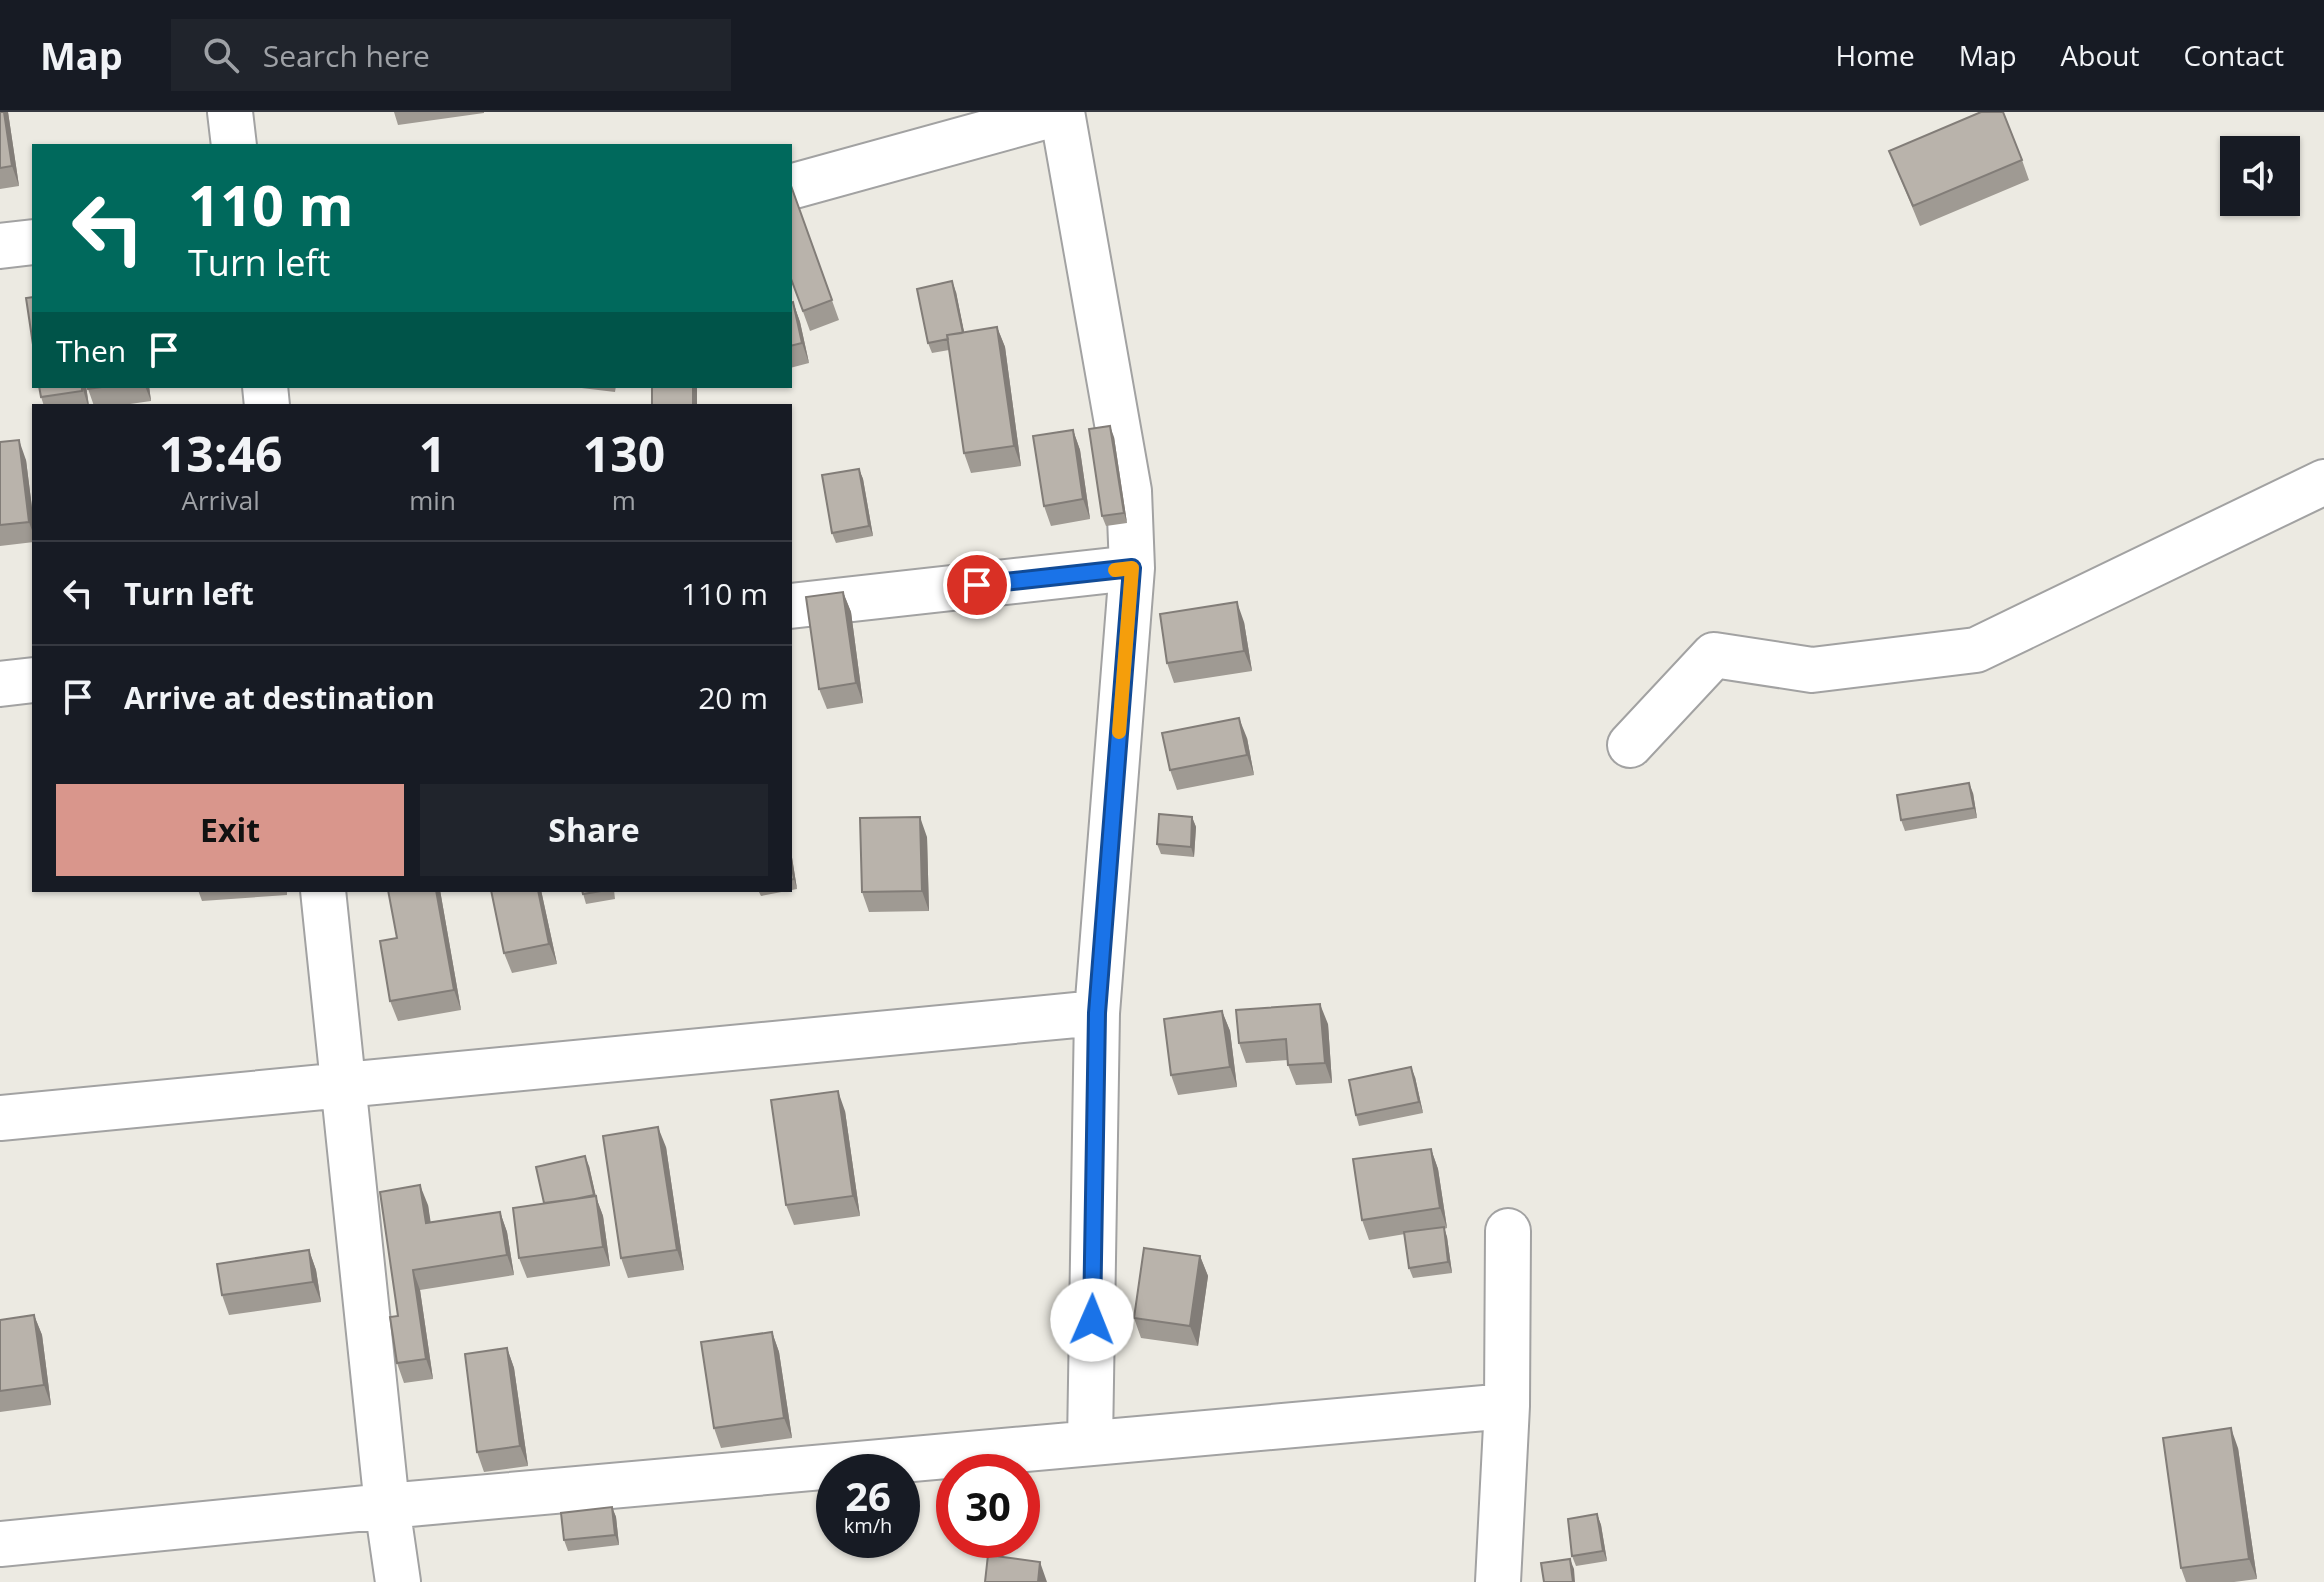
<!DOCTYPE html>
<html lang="en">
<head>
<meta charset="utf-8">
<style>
	:root { --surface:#171b24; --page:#20242c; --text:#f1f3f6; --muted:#9ea1a6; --line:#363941; --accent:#d9968c }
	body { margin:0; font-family:"Open Sans",sans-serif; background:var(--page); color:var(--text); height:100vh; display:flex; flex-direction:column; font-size:30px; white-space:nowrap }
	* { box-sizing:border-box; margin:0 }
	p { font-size:26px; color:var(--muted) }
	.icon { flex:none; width:44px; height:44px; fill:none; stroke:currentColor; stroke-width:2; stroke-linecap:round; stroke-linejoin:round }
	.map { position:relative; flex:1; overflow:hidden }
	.panel { position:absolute; left:32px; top:292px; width:760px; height:488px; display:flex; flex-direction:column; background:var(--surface); border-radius:0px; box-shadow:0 2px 6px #0004 }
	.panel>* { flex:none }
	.top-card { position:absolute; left:32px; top:32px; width:760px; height:244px; border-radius:0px; box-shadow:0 2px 6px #0004; background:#00695c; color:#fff; overflow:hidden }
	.tools { position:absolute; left:2220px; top:24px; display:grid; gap:16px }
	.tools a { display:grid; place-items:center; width:80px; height:80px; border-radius:0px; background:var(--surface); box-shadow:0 2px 6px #0004; font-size:40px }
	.speed { position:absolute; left:816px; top:1342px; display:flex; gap:16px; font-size:40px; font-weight:700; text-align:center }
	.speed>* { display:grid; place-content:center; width:104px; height:104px; border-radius:50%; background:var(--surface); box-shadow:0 2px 6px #0004; line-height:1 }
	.speed small { font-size:20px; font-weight:400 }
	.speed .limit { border:12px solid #d22; background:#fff; color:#111 }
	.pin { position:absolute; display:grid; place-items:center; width:68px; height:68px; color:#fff; margin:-34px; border:4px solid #fff; border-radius:50%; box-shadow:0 2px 8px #0007 }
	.me { position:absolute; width:88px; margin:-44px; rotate:1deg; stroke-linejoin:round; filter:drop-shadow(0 0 6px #0008) }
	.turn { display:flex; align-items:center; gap:28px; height:168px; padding:0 24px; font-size:36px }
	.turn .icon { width:104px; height:104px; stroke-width:2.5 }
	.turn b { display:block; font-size:56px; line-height:68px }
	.then { display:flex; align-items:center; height:76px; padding:0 24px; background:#0003; gap:16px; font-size:30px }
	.eta { display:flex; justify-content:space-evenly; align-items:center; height:136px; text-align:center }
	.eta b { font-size:48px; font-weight:700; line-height:56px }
	.button { display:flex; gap:16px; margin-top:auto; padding:16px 24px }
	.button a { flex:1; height:92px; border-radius:0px; background:var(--accent); color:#111; font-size:32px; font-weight:700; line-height:92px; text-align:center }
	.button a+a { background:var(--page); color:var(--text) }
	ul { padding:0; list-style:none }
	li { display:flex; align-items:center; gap:24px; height:104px; padding:0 24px; border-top:2px solid var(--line) }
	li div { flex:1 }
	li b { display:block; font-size:30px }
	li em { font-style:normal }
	header { display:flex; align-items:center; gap:48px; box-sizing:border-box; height:112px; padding:0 40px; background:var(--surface); border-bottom:2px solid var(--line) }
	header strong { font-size:38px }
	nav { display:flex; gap:44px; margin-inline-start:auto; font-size:28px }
	.search { width:560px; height:72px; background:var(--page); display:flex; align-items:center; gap:20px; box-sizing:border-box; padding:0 28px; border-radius:0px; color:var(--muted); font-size:30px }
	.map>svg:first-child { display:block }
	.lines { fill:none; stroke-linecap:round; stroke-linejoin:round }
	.street-casing { stroke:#a2a2a2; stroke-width:48 }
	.street { stroke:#fff; stroke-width:44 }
	.wall { fill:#9f9a93 }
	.shaded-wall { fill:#827d78 }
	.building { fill:#b9b3ab; stroke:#827d78; stroke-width:2 }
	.route-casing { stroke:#114b97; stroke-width:20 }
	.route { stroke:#1a73e8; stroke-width:14 }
	.slow { stroke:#f59e0b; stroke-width:14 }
</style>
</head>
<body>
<header>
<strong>Map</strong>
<div class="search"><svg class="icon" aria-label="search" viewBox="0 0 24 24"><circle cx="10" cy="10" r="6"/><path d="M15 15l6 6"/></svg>Search here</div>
<nav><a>Home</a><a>Map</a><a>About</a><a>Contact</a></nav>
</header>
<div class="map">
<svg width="2324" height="1470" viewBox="0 0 2324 1470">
	<rect width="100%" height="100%" fill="#eceae2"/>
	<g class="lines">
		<g class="street-casing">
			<path id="street" d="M230,0L234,34
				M1062,0L1129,379L1132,456L1097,901L1090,1331
				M790,75L1062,0
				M0,134L34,130
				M265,274L267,294
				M790,494L1132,456
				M0,572L34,568
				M1630,633L1714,543L1812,558L1976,538L2324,370
				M323,778L387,1394L398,1470
				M0,1006L1097,901
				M0,1432L387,1394L1507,1294
				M1498,1470L1507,1294L1508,1119"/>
		</g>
		<use href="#street" class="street"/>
	</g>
	<path class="wall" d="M0,0H8L19,74L0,77Z
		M394,0H484V1L398,13Z
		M1889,39L2022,48L2029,68L1920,114Z
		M790,71L839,208L810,219L790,164Z
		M956,180L964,221L997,215L1005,235L1021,354L971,361L964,341L949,238L932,241L928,231Z
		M793,190L800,210L809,251L790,256V191Z
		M39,274H86L89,294H44L41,285Z
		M87,274H149L151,289L116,294H94Z
		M565,274H616L615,280Z
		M1073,318L1080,338L1090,407L1051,414L1044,394Z
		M1114,325L1127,411L1106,414L1102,404Z
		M0,330L26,348L34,412V430L0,434Z
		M859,357L863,367L873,424L836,431L832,421Z
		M843,480L851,500L863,591L827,597L819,577Z
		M1244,510L1252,559L1174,571L1167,551Z
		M1247,626L1254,663L1177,678L1170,658Z
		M1973,681L1977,706L1905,719L1901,708Z
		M1192,705L1196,715L1194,745L1161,742L1157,732Z
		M927,725L929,799L869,800L862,780Z
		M790,733L797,777L761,784L758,778H790Z
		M198,778H287V783L202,789Z
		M388,778H440L461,898L398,909L390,889L397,826Z
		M491,778H541L557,852L512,861L504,841Z
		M582,778H614L615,787L586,792Z
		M1222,899L1230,919L1237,975L1178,983L1171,963Z
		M1328,912L1332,971L1296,973L1288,953V948L1246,951L1239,931Z
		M1415,965L1423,1001L1359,1014L1356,1003Z
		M845,999L860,1104L794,1113L786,1093Z
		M666,1035L684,1158L628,1166L621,1146Z
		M1431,1037L1438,1057L1447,1116L1444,1117L1447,1125L1452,1161L1413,1166L1409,1156L1405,1122L1369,1128L1362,1108Z
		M589,1054L596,1085L603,1104L610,1154L527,1166L519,1146L544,1091Z
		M428,1093L430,1110L500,1100L507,1120L514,1163L420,1178L433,1267L404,1271L397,1251L398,1204Z
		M309,1138L316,1158L321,1190L229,1203L222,1183Z
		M1200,1144L1208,1164L1198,1234L1141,1226L1134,1206Z
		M34,1203L42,1223L51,1293L0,1300V1208Z
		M772,1220L779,1240L792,1326L721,1336L714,1316Z
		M507,1236L514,1256L528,1354L484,1360L477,1340Z
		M2238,1336L2257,1467L2234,1470H2186L2181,1456Z
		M612,1395L616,1405L619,1433L568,1439L564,1428Z
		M1597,1402L1601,1413L1607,1449L1576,1454L1572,1444Z"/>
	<path class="shaded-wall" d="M4,0H8L19,74L12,54Z
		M952,169L956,180L967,234L964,224Z
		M793,190L800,210L809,251L802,231Z
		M997,215L1005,235L1021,354L1014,334Z
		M82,274H86L89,294H88Z
		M145,274H149L151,289Z
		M693,274H697V294H693Z
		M1110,314L1114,325L1127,411L1124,401Z
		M1073,318L1080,338L1090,407L1083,387Z
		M19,328L26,348L34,412V424L29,410Z
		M859,357L863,367L873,424L869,414Z
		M843,480L851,500L863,591L856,571Z
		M1237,490L1244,510L1252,559L1244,539Z
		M1239,606L1247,626L1254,663L1247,643Z
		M1969,671L1973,681L1977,706L1974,696Z
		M920,705L927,725L929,799L922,779Z
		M1192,705L1196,715L1194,745L1191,735Z
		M790,733L797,777L794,767L790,745Z
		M436,778H440L461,898L454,878Z
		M538,778H541L557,852L549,832Z
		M1320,892L1328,912L1332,971L1325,951Z
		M1222,899L1230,919L1237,975L1230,955Z
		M1411,955L1415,965L1423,1001L1419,990Z
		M838,979L845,999L860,1104L853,1084Z
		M658,1015L666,1035L684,1158L677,1138Z
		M1431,1037L1438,1057L1447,1116L1440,1096Z
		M585,1044L589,1054L596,1085L603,1104L610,1154L603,1135L596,1089Z
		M420,1073L428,1093L434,1131L426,1111Z
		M500,1100L507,1120L514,1163L507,1143Z
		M1444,1115L1447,1125L1452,1161L1448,1150Z
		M309,1138L316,1158L321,1190L313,1170Z
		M1200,1144L1208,1164L1198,1234L1190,1214Z
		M413,1158L420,1178L433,1267L426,1247Z
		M34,1203L42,1223L51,1293L44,1273Z
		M772,1220L779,1240L792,1326L784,1306Z
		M507,1236L514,1256L528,1354L520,1334Z
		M2231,1316L2238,1336L2257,1467L2249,1447Z
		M612,1395L616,1405L619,1433L615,1423Z
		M1597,1402L1601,1413L1607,1449L1603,1439Z
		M1570,1447L1574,1457L1575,1470H1573Z
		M1040,1450L1047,1470H1038Z"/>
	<path class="building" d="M0,0H4L12,54L0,56Z
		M1981,0H2003L2022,48L1913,94L1889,39Z
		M790,71L832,188L803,199L790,164Z
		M952,169L963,221L947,223L948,227L928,231L917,177Z
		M34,185V239L26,186Z
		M793,190L802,231L790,234V191Z
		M997,215L1014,334L964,341L947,223Z
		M39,274H82V279L41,285Z
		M87,274H109L88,277Z
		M652,274H693V294L652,293Z
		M1110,314L1124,401L1102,404L1089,317Z
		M1073,318L1083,387L1044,394L1033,324Z
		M19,328L29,410L0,413V330Z
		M859,357L869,414L832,421L822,363Z
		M843,480L856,571L819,577L806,485Z
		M1237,490L1244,539L1167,551L1160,502Z
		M1239,606L1247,643L1170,658L1162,621Z
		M1969,671L1974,696L1901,708L1897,683Z
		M1159,702L1192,705L1191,735L1157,732Z
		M920,705L922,779L862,780L860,706Z
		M790,745L794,767L790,768Z
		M388,778H436L454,878L390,889L380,829L397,826Z
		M491,778H538L549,832L504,841Z
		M582,778H607L583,782Z
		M1320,892L1325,951L1288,953L1286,927L1239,931L1236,898Z
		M1222,899L1230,955L1171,963L1164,907Z
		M1411,955L1419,990L1356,1003L1349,968Z
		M838,979L853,1084L786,1093L771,988Z
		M658,1015L677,1138L621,1146L603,1024Z
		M1431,1037L1440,1096L1362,1108L1353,1047Z
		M585,1044L594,1083L575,1087L544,1091L536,1055Z
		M420,1073L426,1111L500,1100L507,1143L413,1158L426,1247L397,1251L390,1205L398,1204L380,1080Z
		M596,1084L603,1135L519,1146L513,1096Z
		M1444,1115L1448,1150L1409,1156L1404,1120Z
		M1144,1136L1200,1144L1190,1214L1134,1206Z
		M309,1138L313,1170L222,1183L217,1152Z
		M34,1203L44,1273L0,1279V1208Z
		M772,1220L784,1306L714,1316L701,1230Z
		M507,1236L520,1334L477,1340L465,1242Z
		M2231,1316L2249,1447L2181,1456L2163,1326Z
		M612,1395L615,1423L564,1428L561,1401Z
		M1597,1402L1603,1439L1572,1444L1568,1407Z
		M988,1443L1040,1450L1038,1470H985Z
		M1570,1447L1573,1470H1544L1541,1451Z"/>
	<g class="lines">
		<g class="route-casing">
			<path id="route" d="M977,473L1132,456L1097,901L1092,1208"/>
		</g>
		<use href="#route" class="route"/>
		<path class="slow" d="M1115,458L1132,456L1119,620"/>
	</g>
</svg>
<div class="tools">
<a><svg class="icon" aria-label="sound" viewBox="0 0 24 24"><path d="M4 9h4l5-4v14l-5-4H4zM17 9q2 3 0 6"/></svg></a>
</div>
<div class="speed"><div>26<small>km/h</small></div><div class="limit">30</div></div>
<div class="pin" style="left:977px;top:473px;background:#d93025"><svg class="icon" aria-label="arrive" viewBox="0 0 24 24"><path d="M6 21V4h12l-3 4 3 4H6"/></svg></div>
<svg class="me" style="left:1092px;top:1208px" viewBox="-20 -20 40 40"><circle r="19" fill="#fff"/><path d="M0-13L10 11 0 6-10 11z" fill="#1a73e8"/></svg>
<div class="top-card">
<div class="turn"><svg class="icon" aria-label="left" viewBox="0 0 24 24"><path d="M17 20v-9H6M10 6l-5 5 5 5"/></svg><div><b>110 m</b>Turn left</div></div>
<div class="then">Then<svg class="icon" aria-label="arrive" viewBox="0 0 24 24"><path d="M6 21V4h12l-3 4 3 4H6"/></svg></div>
</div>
<section class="panel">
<div class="eta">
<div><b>13:46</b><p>Arrival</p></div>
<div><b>1</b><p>min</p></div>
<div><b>130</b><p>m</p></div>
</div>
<ul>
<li><svg class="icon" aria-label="left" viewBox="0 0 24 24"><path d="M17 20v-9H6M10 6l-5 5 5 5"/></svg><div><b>Turn left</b></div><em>110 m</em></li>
<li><svg class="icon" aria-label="arrive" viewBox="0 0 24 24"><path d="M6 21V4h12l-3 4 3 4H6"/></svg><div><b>Arrive at destination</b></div><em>20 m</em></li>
</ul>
<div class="button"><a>Exit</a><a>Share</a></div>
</section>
</div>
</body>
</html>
